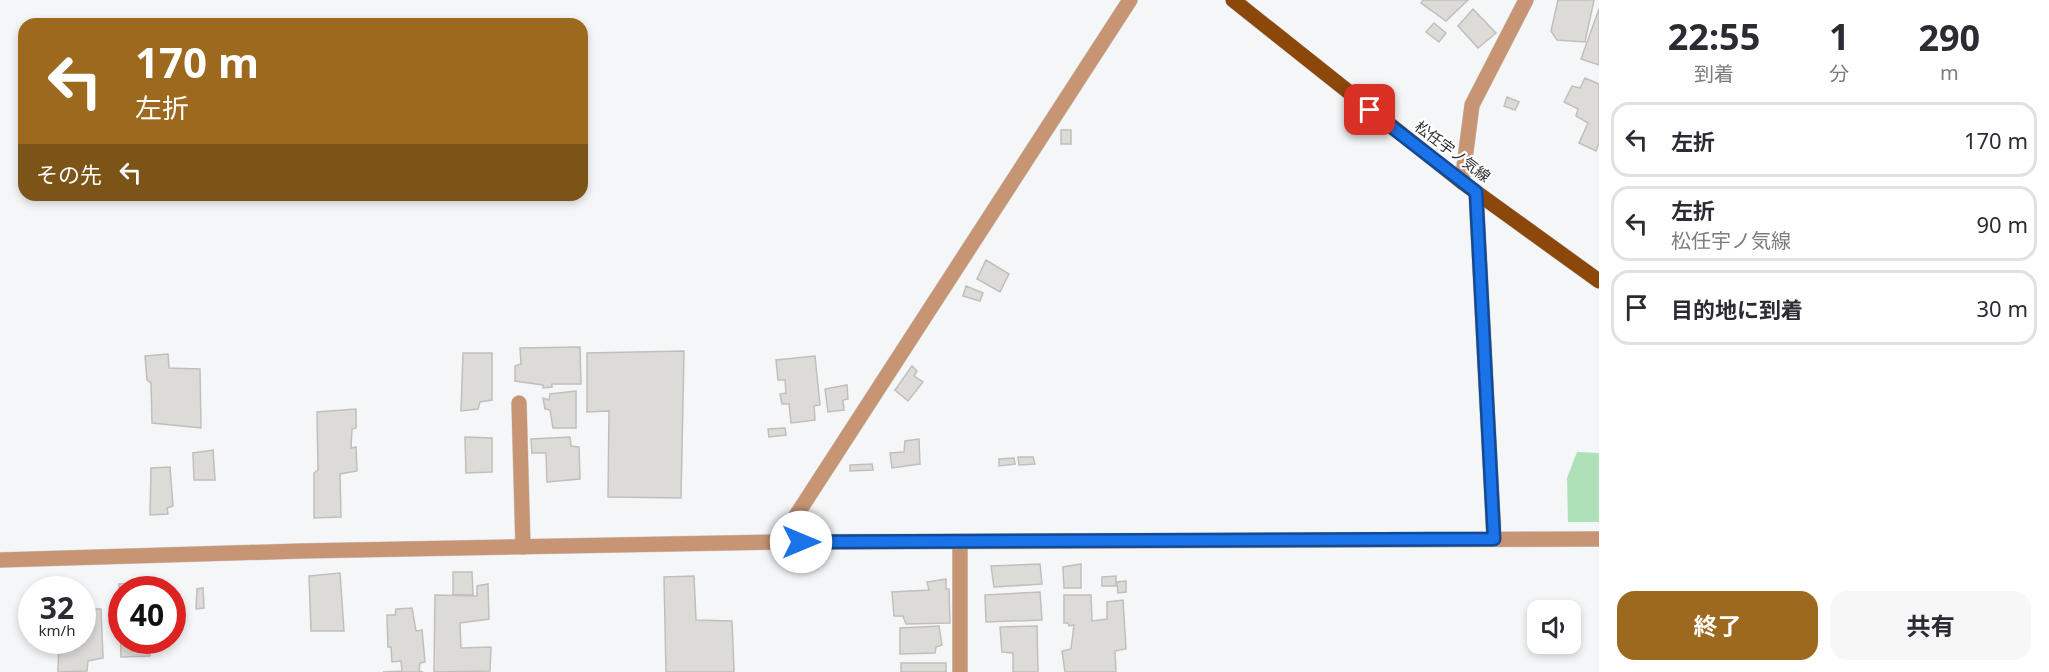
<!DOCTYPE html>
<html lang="ja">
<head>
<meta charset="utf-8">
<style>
	:root { --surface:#fff; --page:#f7f7f7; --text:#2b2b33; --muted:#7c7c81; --line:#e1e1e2; --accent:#9c691f }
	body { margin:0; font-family:"Noto Sans","Noto Sans JP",sans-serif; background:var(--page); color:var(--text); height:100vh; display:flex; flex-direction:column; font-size:22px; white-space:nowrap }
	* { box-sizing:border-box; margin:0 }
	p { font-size:20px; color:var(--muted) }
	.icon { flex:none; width:33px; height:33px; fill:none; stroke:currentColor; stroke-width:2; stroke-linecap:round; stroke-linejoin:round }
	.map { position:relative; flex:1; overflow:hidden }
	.panel { display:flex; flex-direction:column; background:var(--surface); width:450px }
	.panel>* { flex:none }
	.hud { position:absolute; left:18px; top:18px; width:570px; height:183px; border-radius:18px; box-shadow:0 3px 9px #0003; background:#9c691f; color:#fff; overflow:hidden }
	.tools { position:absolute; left:1527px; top:600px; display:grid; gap:12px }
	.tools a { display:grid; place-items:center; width:54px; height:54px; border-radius:12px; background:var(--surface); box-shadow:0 3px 9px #0003; font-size:30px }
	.speed { position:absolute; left:18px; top:576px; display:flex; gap:12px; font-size:30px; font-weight:700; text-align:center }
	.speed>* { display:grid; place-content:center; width:78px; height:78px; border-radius:50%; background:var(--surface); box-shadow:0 3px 9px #0003; line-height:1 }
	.speed small { font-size:15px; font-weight:400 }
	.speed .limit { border:9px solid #d22; background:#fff; color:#111 }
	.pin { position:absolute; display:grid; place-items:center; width:51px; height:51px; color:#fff; margin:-26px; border-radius:12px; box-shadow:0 3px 9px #0006 }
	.me { position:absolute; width:66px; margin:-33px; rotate:90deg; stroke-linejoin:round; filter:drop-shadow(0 0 4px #0008) }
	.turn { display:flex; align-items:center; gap:21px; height:126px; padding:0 18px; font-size:27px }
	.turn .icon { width:78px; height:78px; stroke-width:2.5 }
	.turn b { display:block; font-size:42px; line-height:51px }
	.then { display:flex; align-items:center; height:57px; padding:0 18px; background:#0003; gap:12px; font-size:22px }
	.eta { display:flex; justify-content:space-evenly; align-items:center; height:102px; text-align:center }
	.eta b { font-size:36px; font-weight:700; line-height:42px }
	.button { display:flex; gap:12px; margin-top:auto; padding:12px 18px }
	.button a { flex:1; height:69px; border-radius:18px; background:var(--accent); color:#fff; font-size:24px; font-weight:700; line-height:69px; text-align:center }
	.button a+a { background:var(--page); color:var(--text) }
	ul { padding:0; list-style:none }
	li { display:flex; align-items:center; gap:18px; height:75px; margin:0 12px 9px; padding:0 6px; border:3px solid var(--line); border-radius:18px }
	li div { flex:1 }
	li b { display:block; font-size:22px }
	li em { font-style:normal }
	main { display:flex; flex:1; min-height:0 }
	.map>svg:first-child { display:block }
	.green { fill:#aee1b8 }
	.building { fill:#dddbd8; stroke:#c1bfbc; stroke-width:1.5 }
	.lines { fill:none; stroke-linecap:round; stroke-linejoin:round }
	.minor-casing { stroke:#d1d2d4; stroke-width:16 }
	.tertiary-casing { stroke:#d1d2d4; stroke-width:16 }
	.primary-casing { stroke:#d1d2d4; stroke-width:16 }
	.minor { stroke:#c79574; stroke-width:15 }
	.tertiary { stroke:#c79574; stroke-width:15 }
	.primary { stroke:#8c470b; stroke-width:15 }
	.route-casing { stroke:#114b97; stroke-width:15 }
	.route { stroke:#1a73e8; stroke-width:10 }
	.labels { text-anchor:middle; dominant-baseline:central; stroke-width:4.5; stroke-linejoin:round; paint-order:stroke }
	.street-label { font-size:15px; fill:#2f2f31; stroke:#fff }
</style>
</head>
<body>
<main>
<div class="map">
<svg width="1599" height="672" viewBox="0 0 1599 672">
	<rect width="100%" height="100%" fill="#f4f6f8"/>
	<path class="green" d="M1577,452L1599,453V522H1568L1567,478Z"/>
	<path class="building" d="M1423,0H1468L1446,21L1421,3Z
		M1558,0H1594L1585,42L1557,40L1551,31Z
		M1473,9L1496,33L1478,48L1458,26Z
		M1599,9V65L1581,59Z
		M1434,23L1446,33L1439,42L1426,32Z
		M1585,78L1599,84V143L1596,151L1579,143L1588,123L1576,116L1578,109L1564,102L1572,86L1580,88Z
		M1507,97L1519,102L1515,110L1504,106Z
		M1061,130H1071V144H1061Z
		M986,260L1009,274L1000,292L977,279Z
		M966,286L983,293L980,301L963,296Z
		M580,347L581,384H552V387L543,388V385L515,381V366L521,364L520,348Z
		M684,351L681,498L608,497L609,411L587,412V353Z
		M463,353H492V400L480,402L478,409L461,411Z
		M168,354L169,368L200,369L201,428L152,423L151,383L147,380L145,356Z
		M815,356L820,405L814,406L815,420L791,423L789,404H782L780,394L786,393L785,380H778L776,360Z
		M912,366L917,371L914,376L923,382L908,401L895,390Z
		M847,385L848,399L843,400L844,410L828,412L825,389Z
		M576,391V428H553L550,410L545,409L543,398L549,400L550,394Z
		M356,409V428L352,429L351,448L356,447L357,471L340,474L341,517L314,518V473L318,470L317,412Z
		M785,428L786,435L769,437L768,429Z
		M465,437L492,438V472L466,473Z
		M570,437L571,446L579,447L580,479L547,482L546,453H532L531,439Z
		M919,439L920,464L892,468L890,453L904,452L905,441Z
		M213,450L215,480H194L193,453Z
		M1018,457H1033L1035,464L1019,465Z
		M1014,458L1015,464L999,466V459Z
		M872,464L873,470L850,471V465Z
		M170,467L173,506L167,508L168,514L150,515L151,468Z
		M1040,564L1042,584L994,587L991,566Z
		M1081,564V588H1064L1063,567Z
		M453,572H472L473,595H453Z
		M340,573L344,631H311L309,576Z
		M694,576L696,620L732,621L734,672H666L664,577Z
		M1116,576V586H1102V577Z
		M946,579V589H949L950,623L906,624L903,616H894L892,592L929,590L927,582Z
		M1126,581V592L1118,593L1117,582Z
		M151,582V590H122V640H150V656L121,657L119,584Z
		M488,584L489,619L460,623L461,648L491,647L490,671L434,672L435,595L477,596V586Z
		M203,588L204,608L196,609L197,589Z
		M1040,592L1042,620L986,622L985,595Z
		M1064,595H1091L1092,621L1107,619V602L1123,600L1126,649L1115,651L1116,672H1065L1062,651L1071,649L1074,625L1069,626L1068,623H1064Z
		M412,608L416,631L422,630L425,662L420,663L419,671L423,672H383L402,671L401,661L392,662L391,647H388L387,615H395L396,609Z
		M82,609H101L103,658L88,661L87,671L58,672L59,640H82Z
		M939,626L942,645L936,647L935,653L900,654V628Z
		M1037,626L1038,672H1013V653L1002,652L1000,627Z
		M901,663H946V672H901Z"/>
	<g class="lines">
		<g class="minor-casing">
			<path id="minor" d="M1462,182L1472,105L1526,0
				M1476,192L1494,539
				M519,403L523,547
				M779,542L1130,0
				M960,672V542"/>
		</g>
		<g class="tertiary-casing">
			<path id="tertiary" d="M0,560L301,551L779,542L1599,539"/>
		</g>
		<g class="primary-casing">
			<path id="primary" d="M1233,0L1462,182L1599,281"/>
		</g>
		<use href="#minor" class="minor"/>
		<use href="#tertiary" class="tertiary"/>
		<use href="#primary" class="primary"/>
	</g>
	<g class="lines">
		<g class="route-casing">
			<path id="route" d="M801,542L1494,539L1476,192L1370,110"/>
		</g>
		<use href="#route" class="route"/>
	</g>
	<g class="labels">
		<g class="street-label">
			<text transform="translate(1453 151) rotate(37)">松任宇ノ気線</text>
		</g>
	</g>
</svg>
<div class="tools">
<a><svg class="icon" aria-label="sound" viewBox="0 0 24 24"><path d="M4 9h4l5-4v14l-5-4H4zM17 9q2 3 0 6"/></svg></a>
</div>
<div class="speed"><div>32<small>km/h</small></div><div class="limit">40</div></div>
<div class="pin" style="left:1370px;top:110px;background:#d93025"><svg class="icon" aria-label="arrive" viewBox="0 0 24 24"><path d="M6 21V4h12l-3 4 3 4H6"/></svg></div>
<svg class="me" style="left:801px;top:542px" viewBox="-20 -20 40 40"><circle r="19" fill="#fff"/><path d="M0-13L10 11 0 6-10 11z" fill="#1a73e8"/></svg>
<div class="hud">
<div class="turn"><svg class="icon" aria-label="left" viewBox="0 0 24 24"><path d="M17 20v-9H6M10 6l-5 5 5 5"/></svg><div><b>170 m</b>左折</div></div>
<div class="then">その先<svg class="icon" aria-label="left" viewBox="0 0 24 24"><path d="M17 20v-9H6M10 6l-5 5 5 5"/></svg></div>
</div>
</div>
<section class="panel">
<div class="eta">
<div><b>22:55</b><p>到着</p></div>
<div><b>1</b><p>分</p></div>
<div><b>290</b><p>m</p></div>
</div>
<ul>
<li><svg class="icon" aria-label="left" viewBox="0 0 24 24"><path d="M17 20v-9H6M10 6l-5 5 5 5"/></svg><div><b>左折</b></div><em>170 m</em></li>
<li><svg class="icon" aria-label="left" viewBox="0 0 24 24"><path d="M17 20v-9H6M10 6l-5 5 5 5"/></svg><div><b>左折</b><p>松任宇ノ気線</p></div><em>90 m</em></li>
<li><svg class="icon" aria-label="arrive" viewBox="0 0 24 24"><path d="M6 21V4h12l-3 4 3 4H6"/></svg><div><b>目的地に到着</b></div><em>30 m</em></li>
</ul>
<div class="button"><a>終了</a><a>共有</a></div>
</section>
</main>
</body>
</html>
